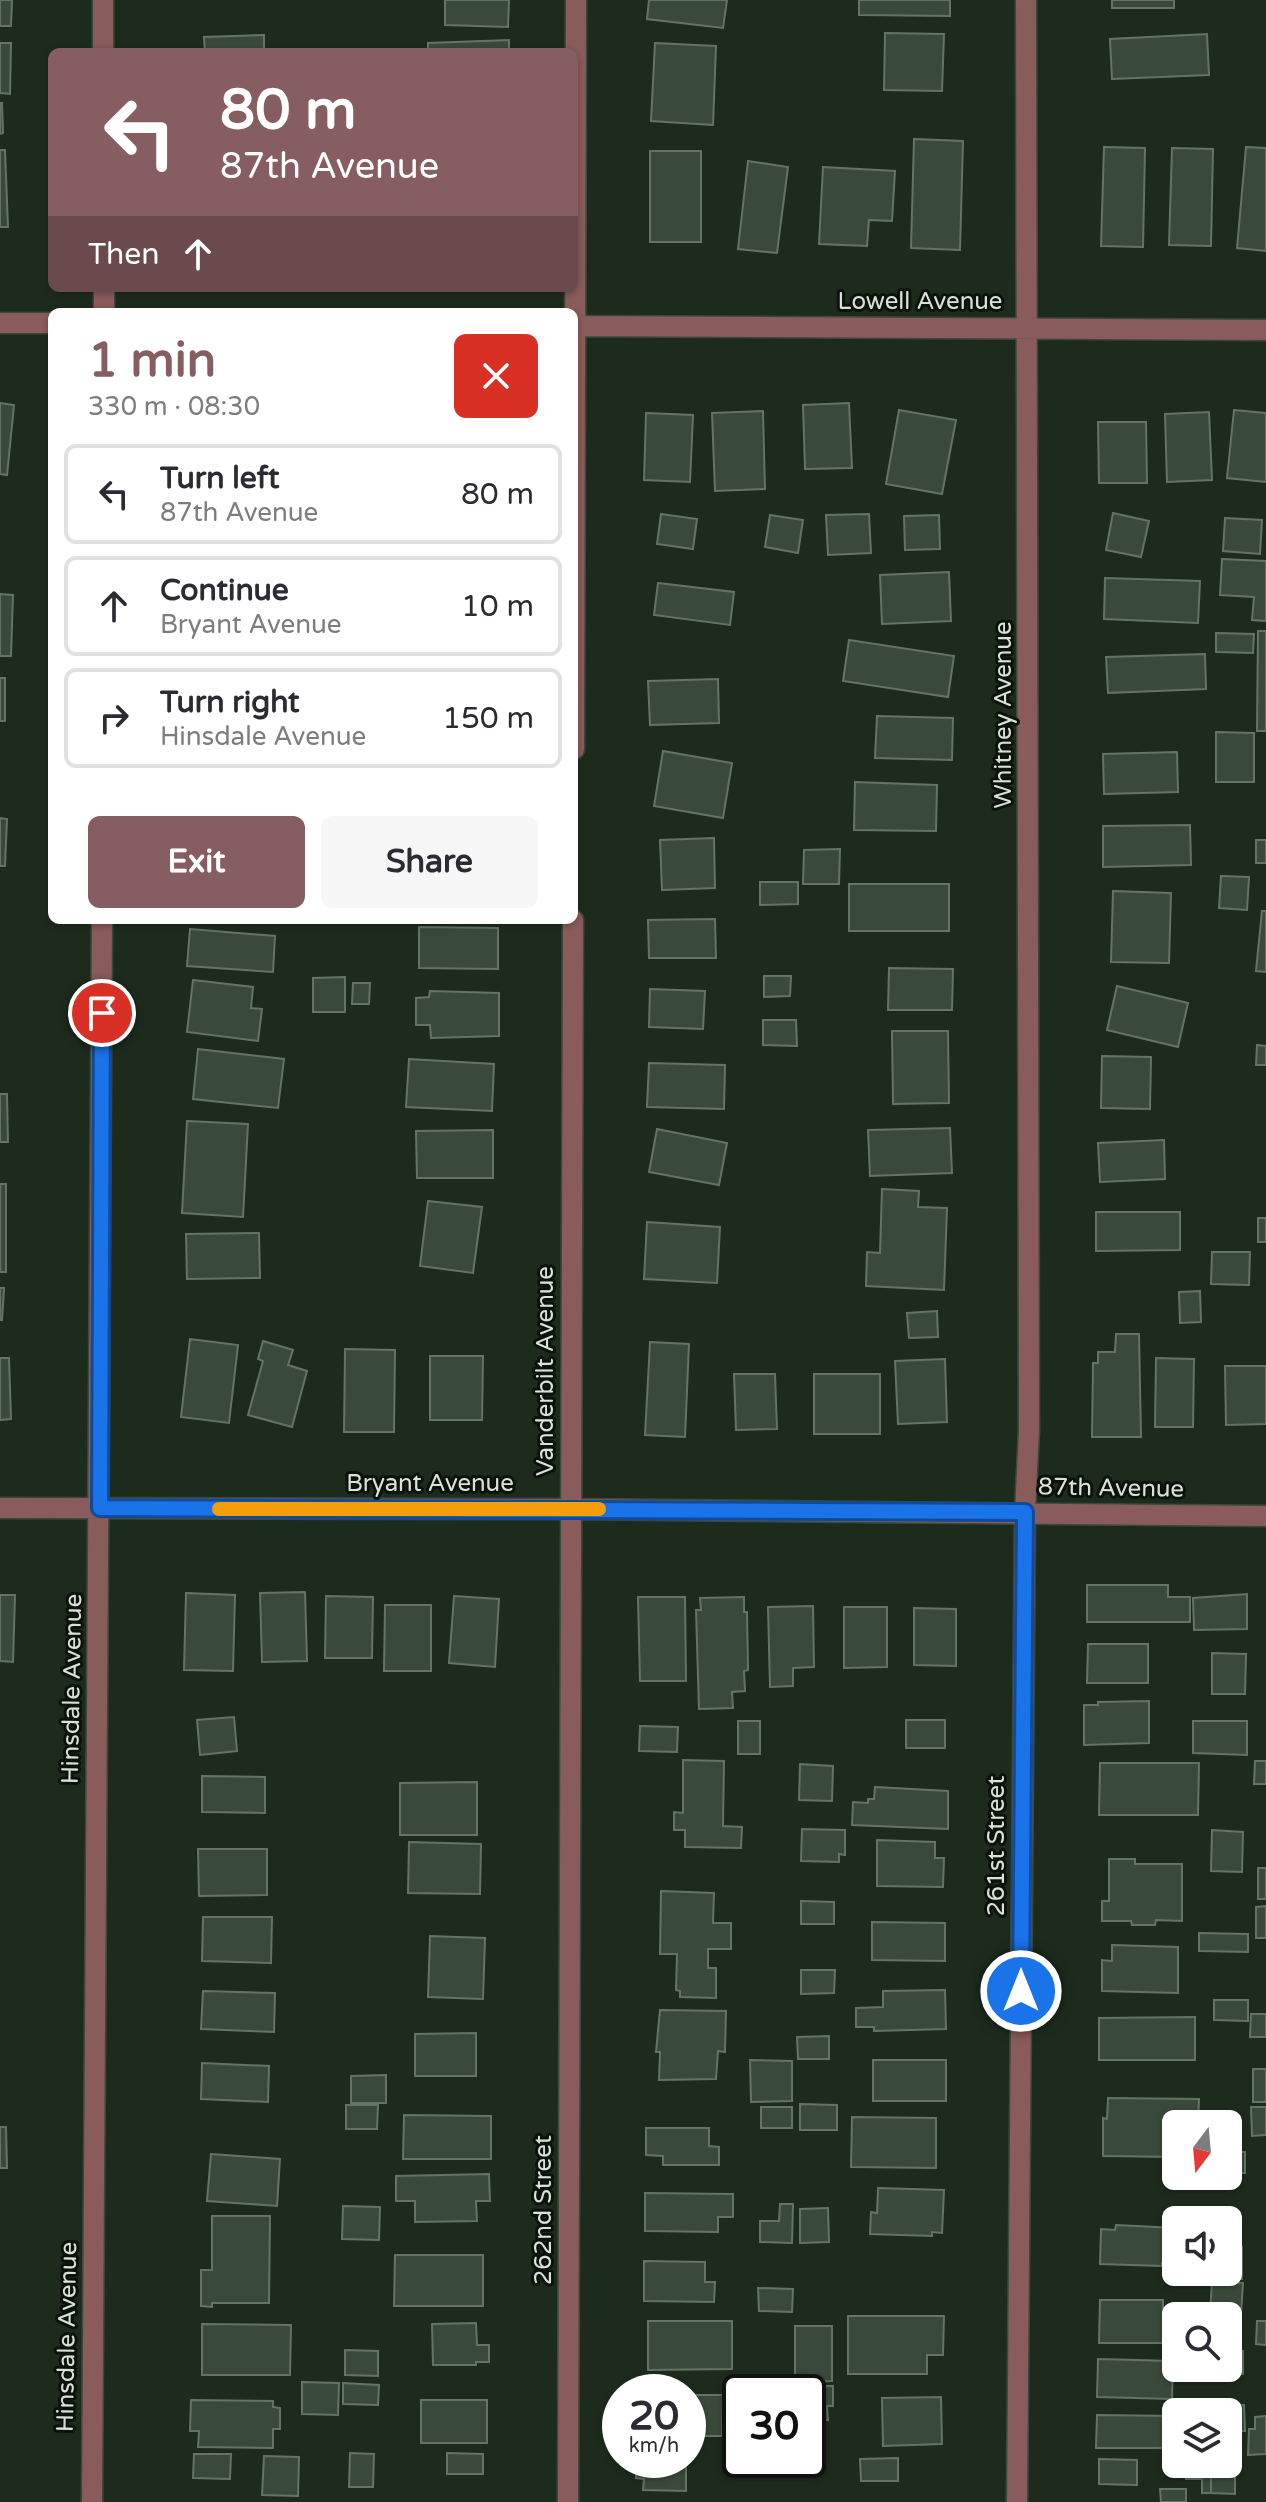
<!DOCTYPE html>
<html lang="en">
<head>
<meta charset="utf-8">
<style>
	:root { --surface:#fff; --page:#f7f7f7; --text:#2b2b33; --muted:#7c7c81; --line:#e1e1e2; --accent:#865d61 }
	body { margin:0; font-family:"Varela Round",sans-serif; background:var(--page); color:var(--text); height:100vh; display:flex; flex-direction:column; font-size:30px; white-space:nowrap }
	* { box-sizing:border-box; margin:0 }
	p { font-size:26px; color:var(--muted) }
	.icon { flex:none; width:44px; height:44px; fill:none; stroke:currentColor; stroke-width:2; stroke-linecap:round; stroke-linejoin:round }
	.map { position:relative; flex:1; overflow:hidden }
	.drawer { position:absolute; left:48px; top:308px; width:530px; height:616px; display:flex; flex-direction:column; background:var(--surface); border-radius:12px; box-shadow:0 2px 6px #0004 }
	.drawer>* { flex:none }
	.hud { position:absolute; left:48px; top:48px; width:530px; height:244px; border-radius:12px; box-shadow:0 2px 6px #0004; background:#865d61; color:#fff; overflow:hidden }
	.needle { width:52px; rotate:196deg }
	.controls { position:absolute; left:1162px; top:2110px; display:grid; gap:16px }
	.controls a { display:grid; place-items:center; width:80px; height:80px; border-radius:12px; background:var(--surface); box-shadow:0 2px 6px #0004; font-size:40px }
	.speed { position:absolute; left:602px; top:2374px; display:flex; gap:16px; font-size:40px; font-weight:700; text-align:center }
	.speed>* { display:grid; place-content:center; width:104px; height:104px; border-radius:50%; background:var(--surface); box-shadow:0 2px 6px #0004; line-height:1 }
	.speed small { font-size:20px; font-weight:400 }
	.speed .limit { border:4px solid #111; border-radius:12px; background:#fff; color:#111 }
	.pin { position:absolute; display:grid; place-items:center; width:68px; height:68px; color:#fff; margin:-34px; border:4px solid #fff; border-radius:50%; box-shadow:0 2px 8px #0007 }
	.me { position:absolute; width:88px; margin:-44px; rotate:0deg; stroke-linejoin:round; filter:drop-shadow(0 0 6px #0008) }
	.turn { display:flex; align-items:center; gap:28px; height:168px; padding:0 40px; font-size:36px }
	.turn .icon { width:104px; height:104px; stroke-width:2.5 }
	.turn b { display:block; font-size:56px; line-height:68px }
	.then { display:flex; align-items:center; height:76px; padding:0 40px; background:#0003; gap:16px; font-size:30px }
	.round { display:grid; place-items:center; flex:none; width:84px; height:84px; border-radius:12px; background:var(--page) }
	.headline { display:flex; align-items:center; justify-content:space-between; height:136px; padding:0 40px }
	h1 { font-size:48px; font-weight:700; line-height:60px; color:var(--accent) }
	.primary-button { display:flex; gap:16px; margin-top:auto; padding:16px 40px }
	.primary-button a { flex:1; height:92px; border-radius:12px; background:var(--accent); color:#fff; font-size:32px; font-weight:700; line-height:92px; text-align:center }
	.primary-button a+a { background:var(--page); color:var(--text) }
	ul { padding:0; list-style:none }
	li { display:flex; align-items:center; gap:24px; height:100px; margin:0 16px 12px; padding:0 24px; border:4px solid var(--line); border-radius:12px }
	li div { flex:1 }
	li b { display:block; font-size:30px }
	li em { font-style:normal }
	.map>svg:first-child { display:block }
	.building { fill:#3a4a3a; stroke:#637464; stroke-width:2 }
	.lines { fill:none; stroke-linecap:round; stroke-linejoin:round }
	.minor-casing { stroke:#3b483b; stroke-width:23 }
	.minor { stroke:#895b5a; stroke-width:20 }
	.route-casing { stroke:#114b97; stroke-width:20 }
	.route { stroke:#1a73e8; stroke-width:14 }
	.slow { stroke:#f59e0b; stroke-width:14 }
	.labels { text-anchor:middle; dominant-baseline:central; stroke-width:6; stroke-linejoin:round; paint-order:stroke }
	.street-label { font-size:24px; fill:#d9e2d9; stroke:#0b120c }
</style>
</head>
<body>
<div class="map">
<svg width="1266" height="2502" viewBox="0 0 1266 2502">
	<rect width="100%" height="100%" fill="#1d2b1d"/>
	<path class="building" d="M0,0H12L11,26H0Z
		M445,0H509L508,27L445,25Z
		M649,0H727L723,28L647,19Z
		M859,0H950V16L859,15Z
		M1112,0H1174V8H1112Z
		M885,33L944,34L942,91L884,90Z
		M1207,34L1209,75L1112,79L1110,39Z
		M264,35V52H205L204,37Z
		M509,40V52H428V43Z
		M0,43H11L10,94L0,93Z
		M655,43L716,46L713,125L651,121Z
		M0,103H2L3,133L0,134Z
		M914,139L963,141L960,250L911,248Z
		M1104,147L1145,148L1143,247L1101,246Z
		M1246,147L1266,148V251L1237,248Z
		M1172,148L1213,149L1211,246L1169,245Z
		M0,150H5L8,227H0Z
		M650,151H701V242H650Z
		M748,161L788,167L777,253L738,249Z
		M823,167L895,171L892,221L869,220L867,246L819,244Z
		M0,403L14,405L7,475L0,474Z
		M849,403L852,468L805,469L803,405Z
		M899,410L956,420L942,494L886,484Z
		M1234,410L1266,413V482L1227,478Z
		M763,411L765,489L715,491L712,413Z
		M1209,412L1212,480L1167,482L1165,414Z
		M646,413L693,415L690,482L644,480Z
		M1098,422H1146L1147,483H1099Z
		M1113,513L1149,521L1141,557L1106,550Z
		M661,514L697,519L693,549L657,544Z
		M869,514L871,553L828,555L826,515Z
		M770,515L803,520L798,553L765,547Z
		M939,515L940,549L905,550L904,516Z
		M1225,518L1262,520L1260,554L1223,551Z
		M1222,559L1266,561V621L1252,620L1254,597L1220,595Z
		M949,572L951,621L882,624L880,575Z
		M1105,578L1200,581L1198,623L1104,619Z
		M658,583L734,592L730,625L654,615Z
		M0,594L13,595L11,656H0Z
		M1258,631H1266V731H1257Z
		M1216,633L1254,634L1253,653L1216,652Z
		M849,640L954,656L948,697L843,681Z
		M1205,654L1206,689L1108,693L1106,657Z
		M0,678H5V721H0Z
		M718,679L719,723L650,725L648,681Z
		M877,716L953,718L952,760L875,758Z
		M1216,732L1254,733V782H1216Z
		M663,751L732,763L723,818L654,806Z
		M1177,752L1178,792L1104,794L1103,754Z
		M855,782L937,785L936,831L854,830Z
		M0,818L7,819L5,866H0Z
		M1190,825L1191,865L1103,867V826Z
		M714,838L715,888L662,890L660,840Z
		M1256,840H1266V863H1256Z
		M840,849L839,884H803L804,850Z
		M1221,876L1249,877L1247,910L1219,908Z
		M760,882H798V904L760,905Z
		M849,884H949V931H849Z
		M1113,891L1171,893L1169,963L1111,962Z
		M1262,911H1266V972L1256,971Z
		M715,919L716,958H649L648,920Z
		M419,927L498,928V969L419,968Z
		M190,929L275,936L273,972L187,966Z
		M889,968L953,969L952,1010H888Z
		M764,976H791L790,996L764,997Z
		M345,977V1012H313V978Z
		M193,980L253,987L251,1008L262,1009L258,1041L187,1032Z
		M353,983H370L369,1004H352Z
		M1117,986L1188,1003L1178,1047L1107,1030Z
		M650,989L705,991L703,1029L649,1027Z
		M430,991L499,993V1036L431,1038L430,1025H416V998L429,997Z
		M763,1020H796L797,1046L763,1045Z
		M892,1031H948L949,1103L893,1104Z
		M1257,1045L1266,1046V1065H1256Z
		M198,1049L284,1059L278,1108L193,1099Z
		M1102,1056L1151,1057L1150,1109L1101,1108Z
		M409,1059L494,1064L492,1111L406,1107Z
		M649,1063L725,1065L724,1109L647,1107Z
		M0,1094H7L8,1142H0Z
		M187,1121L248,1124L243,1217L182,1213Z
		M950,1128L952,1173L870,1176L868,1130Z
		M657,1129L727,1143L719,1185L649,1172Z
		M493,1130V1178H417L416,1131Z
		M1164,1140L1165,1179L1100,1182L1098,1143Z
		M0,1184H6V1272H0Z
		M882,1189L919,1191L918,1207L947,1208L944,1290L866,1286L867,1252L880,1253Z
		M428,1201L482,1207L473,1273L420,1266Z
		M1096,1212H1180V1250L1096,1251Z
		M1258,1218H1266V1242H1258Z
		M647,1222L720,1227L717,1283L644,1279Z
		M259,1233L260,1278L187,1279L186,1234Z
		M1212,1252H1250L1249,1285L1211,1284Z
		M0,1288H4L2,1320H0Z
		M1200,1291L1201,1322L1180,1323L1179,1292Z
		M937,1311L938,1337L909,1338L907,1313Z
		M1116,1334H1139L1141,1437H1092L1093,1363H1098V1352H1115Z
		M190,1339L238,1345L229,1423L181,1417Z
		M263,1341L293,1350L288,1365L307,1371L292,1427L248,1415L263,1361L258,1359Z
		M650,1342L689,1344L685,1437L645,1435Z
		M345,1349L395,1350L394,1432H344Z
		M430,1356H483L482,1420H430Z
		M0,1358H9L11,1419L0,1420Z
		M1156,1358L1194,1359L1193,1427H1155Z
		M945,1359L947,1422L898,1424L895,1361Z
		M1225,1366H1266V1424L1226,1425Z
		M734,1374H775L777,1429L736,1430Z
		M814,1374H880V1434H814Z
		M1087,1585H1168V1597H1190V1622H1087Z
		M305,1592L307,1661L262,1662L260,1593Z
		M186,1593L235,1595L233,1671L184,1670Z
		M1247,1594V1629L1194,1630L1193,1598Z
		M0,1595H15L13,1662L0,1661Z
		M326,1596L373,1597L372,1658H325Z
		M454,1596L499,1599L495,1667L449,1663Z
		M638,1597H685L686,1681H640Z
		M744,1597V1612H747L748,1670L744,1671L745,1691L732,1692L733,1708L699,1709L696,1610H701L700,1598Z
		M385,1605H431V1671H384Z
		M813,1606L814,1667L793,1668V1686L770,1687L768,1607Z
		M844,1607H887V1667L844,1668Z
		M914,1608L956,1609V1666L914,1665Z
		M1088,1644H1148V1683H1087Z
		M1212,1653L1246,1654L1245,1694H1212Z
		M1149,1701V1743L1084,1745V1705H1098V1702Z
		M234,1717L237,1751L200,1755L197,1720Z
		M906,1720H945V1748H906Z
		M738,1721H760V1754H738Z
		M1193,1721H1247V1755L1193,1753Z
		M640,1726L678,1727L677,1752L639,1751Z
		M683,1760L724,1761L723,1826L742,1827L741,1848L685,1847V1830H674V1812L683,1813Z
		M1255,1761H1266V1784H1254Z
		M1100,1763H1199L1198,1815H1099Z
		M800,1764L833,1766L832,1801L799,1800Z
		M202,1776L265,1777V1813L202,1812Z
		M477,1782V1835H400V1783Z
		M875,1787L948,1791V1829L852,1825L853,1802L868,1803V1799H874Z
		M802,1829L845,1830V1855L839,1854V1862L801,1861Z
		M1212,1830L1243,1832L1242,1872L1211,1871Z
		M877,1840L935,1842V1858H944L943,1887L877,1886Z
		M409,1842L481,1844L480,1894L408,1893Z
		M198,1849H267V1895L199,1896Z
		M1109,1859H1135V1864H1182V1921L1156,1920L1155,1925H1132L1131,1921H1102V1901H1109Z
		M1258,1868H1266V1899H1258Z
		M661,1891L714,1893L713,1923H731V1949H708V1968H716V1998L680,1997V1991L676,1990L677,1954H660Z
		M801,1901L834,1902V1924H801Z
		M1266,1906V1938H1256V1907Z
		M203,1917H272L271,1963L202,1961Z
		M872,1922L945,1923V1961L872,1960Z
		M1199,1933L1248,1934V1952L1199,1951Z
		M430,1936L485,1938L483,1999L428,1997Z
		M1112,1945L1178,1947V1993L1102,1991V1960L1112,1961Z
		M801,1970H835L834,1993L801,1994Z
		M945,1990L946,2029L874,2031V2027H856V2008L883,2007V1991Z
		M203,1991L275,1993L274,2032L201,2029Z
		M1214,2000H1248V2021L1214,2020Z
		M660,2010L726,2011L725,2052L718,2051L716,2079L659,2080L660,2052H656Z
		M1251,2014H1266V2037H1250Z
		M1195,2017V2060H1099V2018Z
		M476,2033V2076H415V2034Z
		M829,2036V2059H798L797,2037Z
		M750,2060L792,2061V2101L751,2102Z
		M873,2060H946V2101H873Z
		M202,2063L269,2066L268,2102L201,2099Z
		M1253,2069H1266V2102H1253Z
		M386,2075V2103H351V2076Z
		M1108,2098L1199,2099L1198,2124H1176V2157L1103,2156V2118L1107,2119Z
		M800,2104L837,2105V2130H800Z
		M346,2105H378L377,2129H346Z
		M761,2107H792V2128H761Z
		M1251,2107H1266V2135L1252,2136Z
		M404,2115L491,2116V2159H403Z
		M852,2117L936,2118V2168L851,2167Z
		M0,2127H6L7,2168H0Z
		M646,2128H709V2146L719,2147V2165H663V2156L646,2155Z
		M1228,2152H1245V2173H1228Z
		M211,2154L280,2159L277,2206L207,2201Z
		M489,2174L490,2201H476L477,2221L415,2222V2201H396V2176Z
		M878,2188L944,2190L942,2233L932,2232V2236L870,2234L871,2212L877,2213Z
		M645,2193L733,2194V2217H718V2232L645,2231Z
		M780,2204H793L792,2243L760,2242V2221H779Z
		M343,2206L380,2207L379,2240L342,2239Z
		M828,2208L829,2242L800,2243V2209Z
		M212,2216H270L269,2303H212V2307L201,2306V2270H212Z
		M1116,2225L1176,2228L1173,2264L1162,2263V2266L1100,2264L1101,2229L1115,2230Z
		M1228,2247H1242V2279L1211,2278V2272H1228Z
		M395,2255H483V2306H394Z
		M644,2261L705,2262V2282H715L714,2302L644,2301Z
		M1212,2282L1243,2283L1241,2315L1210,2313Z
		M758,2288L793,2289L792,2312L759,2311Z
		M1100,2300H1163V2312H1179V2316H1176V2343H1099Z
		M848,2316H944L943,2355H927V2374H848Z
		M648,2321H732V2369L648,2370Z
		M1257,2321H1266V2345L1256,2344Z
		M476,2323L477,2345H489V2362H476V2365H433L432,2324Z
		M202,2324L291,2325L290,2375H202Z
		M795,2326H832V2381L795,2382Z
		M345,2350L378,2351V2376L345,2375Z
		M1228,2351H1243V2374L1208,2373V2368H1228Z
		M1098,2359L1173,2361L1172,2399L1097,2397Z
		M302,2382L339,2383L338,2415L302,2414Z
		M343,2383L379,2385L378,2405L343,2404Z
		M797,2386H833V2406H827L828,2420H808V2392H797Z
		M688,2395H723L722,2436H688Z
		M941,2397L942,2444L883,2446L882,2398Z
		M191,2400L273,2401V2407L280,2408V2429H273V2448L198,2447L199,2431H190Z
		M421,2400H487V2443H421Z
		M1244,2405L1245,2431H1228V2412H1207V2406Z
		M1097,2415L1174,2416V2448H1096Z
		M1266,2416V2454L1248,2455L1249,2429H1255V2417Z
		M350,2453L374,2454L373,2487H349Z
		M447,2453L483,2454V2474H447Z
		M194,2454H231L230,2479L193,2478Z
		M264,2456L299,2457L298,2496L262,2495Z
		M898,2458V2481H861L860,2459Z
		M1228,2458H1235V2494L1211,2493V2464H1228Z
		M1099,2459L1137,2460V2485L1099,2484Z
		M636,2460H686V2491L643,2490L644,2479L636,2478Z
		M1186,2464H1211V2493H1202V2479H1186Z
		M1160,2489H1186V2502H1161Z"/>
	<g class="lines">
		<g class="minor-casing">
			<path id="minor" d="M103,0V52
				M104,288V312
				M0,323H52
				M574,326L1266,330
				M574,749L576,0
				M0,1508L571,1509L1266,1516
				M92,2502L102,920
				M568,2502L573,920
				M1017,2502L1025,1512L1029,1430L1026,0"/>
		</g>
		<use href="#minor" class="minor"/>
	</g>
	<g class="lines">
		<g class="route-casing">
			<path id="route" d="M102,1013L100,1508L1025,1512L1021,1991"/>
		</g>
		<use href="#route" class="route"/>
		<path class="slow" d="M219,1509H599"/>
	</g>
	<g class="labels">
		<g class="street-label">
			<text x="920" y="301">Lowell Avenue</text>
			<text transform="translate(1003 715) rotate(-90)">Whitney Avenue</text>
			<text transform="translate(545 1371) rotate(-90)">Vanderbilt Avenue</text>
			<text x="430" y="1483">Bryant Avenue</text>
			<text transform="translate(1111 1488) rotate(1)">87th Avenue</text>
			<text transform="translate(72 1689) rotate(-89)">Hinsdale Avenue</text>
			<text transform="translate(996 1846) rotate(-90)">261st Street</text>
			<text transform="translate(543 2210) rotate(-90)">262nd Street</text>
			<text transform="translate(67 2337) rotate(-89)">Hinsdale Avenue</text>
		</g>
	</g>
</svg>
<div class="controls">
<a><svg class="needle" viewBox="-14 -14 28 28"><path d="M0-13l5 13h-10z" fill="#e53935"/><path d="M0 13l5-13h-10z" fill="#7c7c81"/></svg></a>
<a><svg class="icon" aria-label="sound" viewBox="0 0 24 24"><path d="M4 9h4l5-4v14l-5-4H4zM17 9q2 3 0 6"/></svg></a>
<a><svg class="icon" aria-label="search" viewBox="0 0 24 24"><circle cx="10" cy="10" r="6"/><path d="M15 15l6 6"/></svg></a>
<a><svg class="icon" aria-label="layers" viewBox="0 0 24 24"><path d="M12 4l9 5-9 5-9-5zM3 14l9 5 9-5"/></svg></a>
</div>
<div class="speed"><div>20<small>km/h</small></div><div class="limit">30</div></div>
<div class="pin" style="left:102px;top:1013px;background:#d93025"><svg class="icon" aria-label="arrive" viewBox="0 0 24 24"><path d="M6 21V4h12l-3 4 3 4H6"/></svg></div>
<svg class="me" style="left:1021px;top:1991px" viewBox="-20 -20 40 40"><circle r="17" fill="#1a73e8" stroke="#fff" stroke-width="3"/><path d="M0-11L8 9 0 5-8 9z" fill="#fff"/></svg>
<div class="hud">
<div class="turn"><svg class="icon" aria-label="left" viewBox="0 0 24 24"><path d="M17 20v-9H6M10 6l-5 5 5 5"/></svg><div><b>80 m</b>87th Avenue</div></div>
<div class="then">Then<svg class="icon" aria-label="ahead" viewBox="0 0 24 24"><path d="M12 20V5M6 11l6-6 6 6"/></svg></div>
</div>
<section class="drawer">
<div class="headline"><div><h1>1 min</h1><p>330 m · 08:30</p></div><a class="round" style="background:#d93025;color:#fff"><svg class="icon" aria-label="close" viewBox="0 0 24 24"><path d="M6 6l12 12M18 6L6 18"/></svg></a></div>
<ul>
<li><svg class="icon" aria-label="left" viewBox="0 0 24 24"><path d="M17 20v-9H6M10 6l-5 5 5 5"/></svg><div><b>Turn left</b><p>87th Avenue</p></div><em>80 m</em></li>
<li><svg class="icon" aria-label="ahead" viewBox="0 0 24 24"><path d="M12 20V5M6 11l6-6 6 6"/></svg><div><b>Continue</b><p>Bryant Avenue</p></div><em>10 m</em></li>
<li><svg class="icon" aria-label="right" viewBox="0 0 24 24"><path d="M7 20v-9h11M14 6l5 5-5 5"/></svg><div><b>Turn right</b><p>Hinsdale Avenue</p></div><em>150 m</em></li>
</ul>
<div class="primary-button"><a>Exit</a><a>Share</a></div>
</section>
</div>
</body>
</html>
